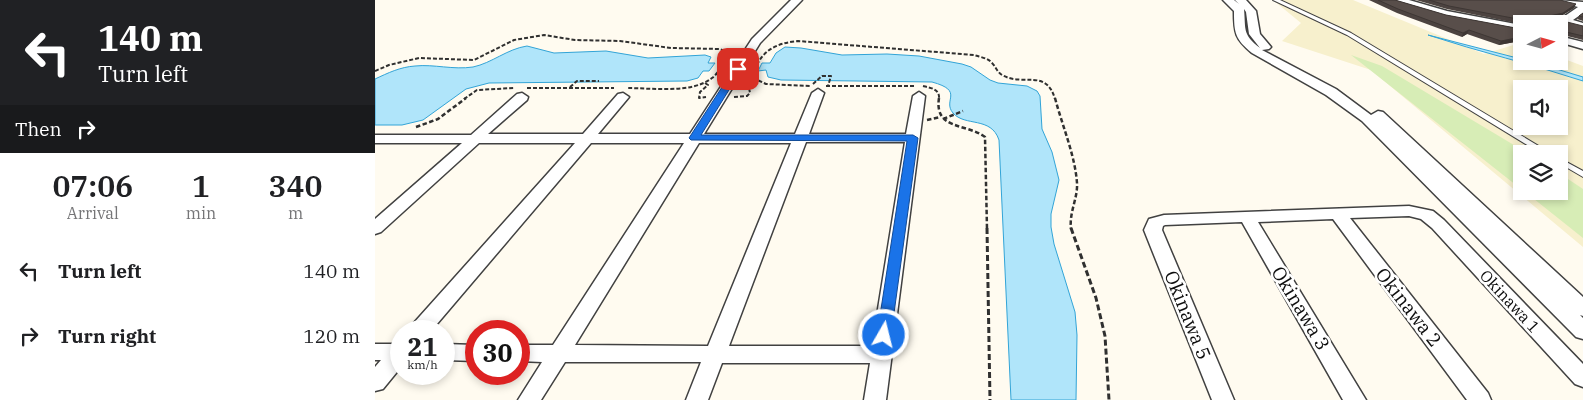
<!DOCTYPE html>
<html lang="en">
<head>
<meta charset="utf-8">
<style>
	:root { --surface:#fff; --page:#f6f6f6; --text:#202124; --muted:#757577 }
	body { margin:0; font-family:"IBM Plex Serif",serif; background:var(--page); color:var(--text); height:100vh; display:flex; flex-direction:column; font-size:19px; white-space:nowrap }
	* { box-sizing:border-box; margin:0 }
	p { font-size:16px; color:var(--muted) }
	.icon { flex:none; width:28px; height:28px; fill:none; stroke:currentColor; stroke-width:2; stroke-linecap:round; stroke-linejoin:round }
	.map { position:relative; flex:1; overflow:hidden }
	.side { display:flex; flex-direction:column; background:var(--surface); width:375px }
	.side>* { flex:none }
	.hud { background:#202124; color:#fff; overflow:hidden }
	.needle { width:32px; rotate:84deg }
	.buttons { position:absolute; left:1138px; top:15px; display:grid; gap:10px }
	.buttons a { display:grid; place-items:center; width:55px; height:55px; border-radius:0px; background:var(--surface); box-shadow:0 2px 8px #0003; font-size:25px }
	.speed { position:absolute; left:15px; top:320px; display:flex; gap:10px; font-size:25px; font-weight:700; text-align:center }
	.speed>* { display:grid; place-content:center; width:65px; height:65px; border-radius:50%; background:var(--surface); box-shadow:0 2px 8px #0003; line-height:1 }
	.speed small { font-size:12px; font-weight:400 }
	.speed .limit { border:8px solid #d22; background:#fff; color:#111 }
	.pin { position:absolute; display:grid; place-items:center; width:42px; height:42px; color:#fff; margin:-21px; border-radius:10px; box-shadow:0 2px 8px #0006 }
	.me { position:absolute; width:55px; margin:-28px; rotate:8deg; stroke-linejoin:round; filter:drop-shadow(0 0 4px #0008) }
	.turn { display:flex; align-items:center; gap:18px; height:105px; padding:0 15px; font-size:22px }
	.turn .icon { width:65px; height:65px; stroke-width:2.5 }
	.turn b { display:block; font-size:35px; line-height:42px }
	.then { display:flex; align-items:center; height:48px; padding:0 15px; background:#0003; gap:10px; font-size:19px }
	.eta { display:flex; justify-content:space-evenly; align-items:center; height:85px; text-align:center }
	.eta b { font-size:30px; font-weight:600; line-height:35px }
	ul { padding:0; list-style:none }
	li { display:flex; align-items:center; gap:15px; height:65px; padding:0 15px }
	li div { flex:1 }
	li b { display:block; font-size:19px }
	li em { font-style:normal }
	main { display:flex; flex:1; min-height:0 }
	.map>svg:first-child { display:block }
	.farmland { fill:#f7f0cd; fill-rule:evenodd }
	.green { fill:#d7edb6 }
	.water { fill:#b0e5fa; stroke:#32a4d7 }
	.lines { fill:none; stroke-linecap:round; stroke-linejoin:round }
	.lane-casing { stroke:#414141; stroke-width:2 }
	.street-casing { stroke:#414141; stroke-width:3 }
	.path-far2 { stroke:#303030; stroke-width:2; stroke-dasharray:4 2; stroke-linecap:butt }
	.path-far1 { stroke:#303030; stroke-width:2.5; stroke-dasharray:4.5 2.5; stroke-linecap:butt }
	.path { stroke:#303030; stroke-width:3; stroke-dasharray:6 3; stroke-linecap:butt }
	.lane { fill:#fff; fill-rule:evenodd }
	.street { fill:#fff; fill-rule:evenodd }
	.wall { fill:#4c4340 }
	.shaded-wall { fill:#3e3734 }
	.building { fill:#584e4a; stroke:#3e3734 }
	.route { fill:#1a73e8; stroke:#114b97 }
	.labels { text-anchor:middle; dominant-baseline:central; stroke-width:5; stroke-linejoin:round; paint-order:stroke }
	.street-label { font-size:16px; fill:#0e0e0e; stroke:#fff }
	.near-street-label { font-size:19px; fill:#0e0e0e; stroke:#fff }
</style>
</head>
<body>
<main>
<section class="side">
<div class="hud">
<div class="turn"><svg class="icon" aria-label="left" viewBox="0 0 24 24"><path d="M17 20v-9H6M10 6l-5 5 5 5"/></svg><div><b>140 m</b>Turn left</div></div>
<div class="then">Then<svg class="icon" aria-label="right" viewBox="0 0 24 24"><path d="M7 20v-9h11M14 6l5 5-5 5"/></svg></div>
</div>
<div class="eta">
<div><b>07:06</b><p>Arrival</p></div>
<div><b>1</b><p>min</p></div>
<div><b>340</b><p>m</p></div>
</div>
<ul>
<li><svg class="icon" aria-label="left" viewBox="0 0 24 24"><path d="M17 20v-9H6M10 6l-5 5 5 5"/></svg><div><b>Turn left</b></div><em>140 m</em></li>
<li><svg class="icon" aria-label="right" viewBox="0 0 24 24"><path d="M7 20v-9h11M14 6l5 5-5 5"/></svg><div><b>Turn right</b></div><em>120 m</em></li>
</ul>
</section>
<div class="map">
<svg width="1208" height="400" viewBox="0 0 1208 400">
	<rect width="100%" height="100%" fill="#fffbf0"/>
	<path class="farmland" d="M898,0H978L1109,54L1145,43L1146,61H1184V57L1208,66V247L996,70L907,41L926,23ZM1146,89H1184V126H1146ZM1146,154H1184V191H1146Z"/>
	<path class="green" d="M976,55L1007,66L1154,154H1146V189Z
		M1184,173L1208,189V238L1149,191H1184Z"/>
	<path class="water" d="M1053,35L1146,59V61H1155L1208,77V81C1157,64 1104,52 1053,35Z
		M152,46L179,53L231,51L273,58L330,55L336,57L333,63H340L334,71H328L323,78L312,81L114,83L91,89L48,120L27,125H0V79C13,73 25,67 40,66C59,64 78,70 98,67C117,63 132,49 152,46Z
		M410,47L426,48L467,55L512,54L544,56L587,64L596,67L615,80L623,83L652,86L662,91L665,96L667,129L677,152L684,180L676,214V227L679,244L700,312L702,335L701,400H636L624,140C616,116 590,127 578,113C567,100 590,91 557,82L406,80L393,77L391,70L383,71L387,63H395L401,53Z"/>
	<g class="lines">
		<g class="lane-casing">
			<path id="lane" d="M898,0H905L976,33L1177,154H1167L972,35Z
				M1184,158L1208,171V177L1184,163Z"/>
		</g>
		<g class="street-casing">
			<path id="street" d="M416,0H427L385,43L329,134H420L437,93L443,89L449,93L434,134H531L538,96L544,92L550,96L511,400H489L495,363H347L333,400H311L326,362H190L166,400H143L167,362L144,361V345H178L309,143H216L56,331H34L37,325L200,143H104L6,232L0,234V219L87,143H0V135H96L142,94L147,93L153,97L152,100L113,134H208L243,94L248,93L254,97L223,134H315L377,39ZM431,142H530L497,346H354ZM324,143H416L333,346L200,345Z
				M848,0H859L864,4L860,0H871L881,11L885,34L896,47L894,49L887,50L961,89L996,115L1003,111L1008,112L1208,297V316L1205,315L1208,318V339L1201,337L987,121L951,95L877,53C860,39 859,33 859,11ZM869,9L871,12L874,34L885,48C867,34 871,30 869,9Z
				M1018,0H1034L1072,11L1146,25V31L1070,17L1020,2Z
				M1182,0L1208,2V13L1198,20L1208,23V29L1190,24H1167L1168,22L1187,18L1203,7L1184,2Z
				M1184,36L1208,42V49L1184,42Z
				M1034,206L1058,211L1069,220L1208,364V387L1200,384L1057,228L1046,219L1034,216L975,218L1113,393L1116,400H1092L958,219L883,222L991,400H968L867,222L790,225L788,226L787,230L859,400H837L769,230L774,219L789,215Z
				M0,344H26V367L8,389L0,391V367L6,360H0Z
				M69,344L101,345V361L69,360Z"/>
		</g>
		<path class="path-far2" d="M0,71L14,65L44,58L99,60L139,40L169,35L200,40L245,41L296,48L345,49L352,52L353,56C348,63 344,73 337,78C317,94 276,88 252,88
			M378,78L391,84L435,86
			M330,83L333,85L325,92L324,98L331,97
			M438,84L447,76H456L453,86
			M451,86H540
			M548,86C556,88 565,89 564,99
			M195,87L202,81H224
			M152,88H239
			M359,97L372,96L375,93L373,83C378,78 377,75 380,69C388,49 403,43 423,41L599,55C605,57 613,58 617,63C621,67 622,72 627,75C648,87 671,68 680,99
			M89,99L102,90L139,88"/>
		<path class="path-far1" d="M564,98C559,130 591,123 610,137L612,229
			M680,98C687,125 700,155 702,183C703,198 694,212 696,229
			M568,119L588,111
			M552,120L565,117
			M41,127L63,119L91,98"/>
		<path class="path" d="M612,228L615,400
			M696,228L721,298L730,336L734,400"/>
		<use href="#lane" class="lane"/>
		<use href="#street" class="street"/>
	</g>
	<path class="wall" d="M994,0H1020L1071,15L1146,29V42L1145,41L1124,45L1092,34L1087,37L1022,13Z
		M1041,0H1185L1199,8L1186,16L1168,20V22L1208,26V40L1184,34V35V24H1146L1072,9Z
		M1208,13V21L1202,19L1204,16Z"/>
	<path class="shaded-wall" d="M1201,4L1199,8L1186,16L1168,20L1170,17Z
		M1094,30L1092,34L1087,37L1088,33Z
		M1146,37L1145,41L1124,45L1126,41Z"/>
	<path class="building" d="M1003,0H1020L1071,15L1146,29V37L1126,41L1094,30L1088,33L1023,9Z
		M1054,0H1185L1201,4L1188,13L1170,17L1168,22H1192L1208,26V36L1187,31L1184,32V34V24H1149L1148,20L1074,6Z
		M1208,13V17L1204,16Z"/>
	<path class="route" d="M360,67L367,69L326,135H538L543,138L516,335L514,339L509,341L504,339L502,335L532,141L316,140L314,138Z"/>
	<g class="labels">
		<g class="street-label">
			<text transform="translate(1135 301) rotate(47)">Okinawa 1</text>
		</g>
		<g class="near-street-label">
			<text transform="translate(1034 307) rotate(52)">Okinawa 2</text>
			<text transform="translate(926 308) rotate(59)">Okinawa 3</text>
			<text transform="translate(813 315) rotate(68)">Okinawa 5</text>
		</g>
	</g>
</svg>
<div class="buttons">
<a><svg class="needle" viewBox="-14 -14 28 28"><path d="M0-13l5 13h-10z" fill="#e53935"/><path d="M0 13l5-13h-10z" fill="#757577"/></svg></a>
<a><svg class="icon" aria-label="sound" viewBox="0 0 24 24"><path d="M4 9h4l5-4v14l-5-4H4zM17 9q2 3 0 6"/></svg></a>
<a><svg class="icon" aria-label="layers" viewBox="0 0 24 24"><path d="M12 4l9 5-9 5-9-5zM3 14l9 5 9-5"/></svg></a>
</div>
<div class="speed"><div>21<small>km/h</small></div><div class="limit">30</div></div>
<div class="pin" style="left:363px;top:69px;background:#d93025"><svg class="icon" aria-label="arrive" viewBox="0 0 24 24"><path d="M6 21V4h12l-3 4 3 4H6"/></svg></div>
<svg class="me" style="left:509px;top:335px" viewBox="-20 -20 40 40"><circle r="17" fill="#1a73e8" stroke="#fff" stroke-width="3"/><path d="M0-11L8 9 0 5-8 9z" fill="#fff"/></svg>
</div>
</main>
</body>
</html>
